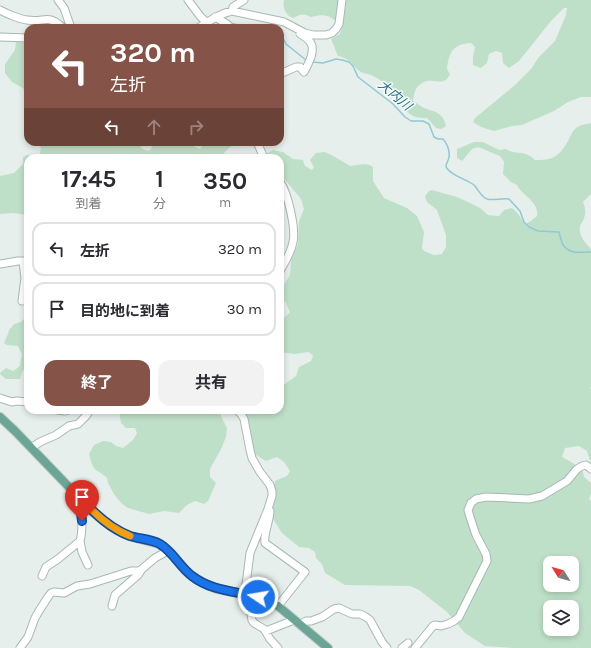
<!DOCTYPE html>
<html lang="ja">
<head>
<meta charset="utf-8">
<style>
	:root { --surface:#fff; --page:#f2f2f3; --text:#2b2b33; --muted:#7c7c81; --line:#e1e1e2; --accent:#855347 }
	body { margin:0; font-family:Karla,"Noto Sans JP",sans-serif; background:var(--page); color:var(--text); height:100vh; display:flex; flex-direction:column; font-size:15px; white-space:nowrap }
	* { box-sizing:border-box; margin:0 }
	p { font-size:13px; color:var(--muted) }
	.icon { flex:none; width:22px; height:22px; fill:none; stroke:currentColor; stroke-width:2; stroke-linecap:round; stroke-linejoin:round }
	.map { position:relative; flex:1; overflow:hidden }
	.drawer { position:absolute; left:24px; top:154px; width:260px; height:260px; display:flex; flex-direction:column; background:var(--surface); border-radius:12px; box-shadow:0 2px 6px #0003 }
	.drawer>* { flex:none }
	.hud { position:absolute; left:24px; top:24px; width:260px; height:122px; border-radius:12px; box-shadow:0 2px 6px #0003; background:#855347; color:#fff; overflow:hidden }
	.needle { width:26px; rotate:307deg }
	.buttons { position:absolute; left:543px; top:556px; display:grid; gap:8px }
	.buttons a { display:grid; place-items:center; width:36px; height:36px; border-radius:8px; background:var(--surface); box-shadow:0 2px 6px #0003; font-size:20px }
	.pin { position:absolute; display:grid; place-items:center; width:34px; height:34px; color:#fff; margin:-41px -17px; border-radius:50% 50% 50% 0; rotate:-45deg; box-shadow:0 0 4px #0007 }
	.pin .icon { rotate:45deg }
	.me { position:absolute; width:44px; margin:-22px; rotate:282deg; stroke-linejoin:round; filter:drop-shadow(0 0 3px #0008) }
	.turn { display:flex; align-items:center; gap:14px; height:84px; padding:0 20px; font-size:18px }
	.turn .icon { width:52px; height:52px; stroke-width:2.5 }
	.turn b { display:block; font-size:28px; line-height:34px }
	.lanes { display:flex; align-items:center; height:38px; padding:0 20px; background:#0003; justify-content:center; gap:20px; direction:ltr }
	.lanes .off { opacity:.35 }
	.eta { display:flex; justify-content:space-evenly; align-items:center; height:68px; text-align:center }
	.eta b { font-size:24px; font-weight:700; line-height:28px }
	.action { display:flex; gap:8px; margin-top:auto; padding:8px 20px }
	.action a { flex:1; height:46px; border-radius:12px; background:var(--accent); color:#fff; font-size:16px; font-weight:700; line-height:46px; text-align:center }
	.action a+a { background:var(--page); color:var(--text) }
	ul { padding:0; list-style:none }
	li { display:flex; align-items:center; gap:12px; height:54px; margin:0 8px 6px; padding:0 12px; border:2px solid var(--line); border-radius:12px }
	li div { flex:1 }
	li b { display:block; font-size:15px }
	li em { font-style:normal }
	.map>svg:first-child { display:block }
	.green { fill:#bfe0c8; fill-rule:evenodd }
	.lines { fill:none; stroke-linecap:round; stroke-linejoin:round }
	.stream { stroke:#8ec9d4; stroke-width:1.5 }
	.minor-casing { stroke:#a8b8b2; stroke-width:9 }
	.major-casing { stroke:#c2cac8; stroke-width:10 }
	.minor { stroke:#fff; stroke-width:7 }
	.major { stroke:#6aa596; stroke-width:8 }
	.route-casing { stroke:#114b97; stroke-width:10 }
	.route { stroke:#1a73e8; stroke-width:7 }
	.slow { stroke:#f59e0b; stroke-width:7 }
	.labels { text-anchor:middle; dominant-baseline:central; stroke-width:3; stroke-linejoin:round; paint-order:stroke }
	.water-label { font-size:13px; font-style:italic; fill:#1c6f80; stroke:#f7fbf9 }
</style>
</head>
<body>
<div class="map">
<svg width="591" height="648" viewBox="0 0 591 648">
	<rect width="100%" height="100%" fill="#e6efeb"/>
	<path class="green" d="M284,0H591V97H581L568,102L554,111L522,125L512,126L494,131L481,127L473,122L475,118L515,85L531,69L539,57L555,41L566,15L567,8H564L551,21L519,61L509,68L503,63L502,53L496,51L489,54L487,63L481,68L473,65V57L475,47L471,43C453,44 449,52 447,69L450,74C444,87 437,79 427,81C416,84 414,92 413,101C417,103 420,106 424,108C436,112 443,113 446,126L441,129L436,128L427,118C416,118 413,117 405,110C404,99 383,80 373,76C370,74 365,74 361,72C351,65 352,59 338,56L331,39L340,34L342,27C330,16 328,13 311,17C303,13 301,14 293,18C286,16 282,7 284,0Z
		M16,42H22L28,45V97L23,88L12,82L5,73V64L15,50Z
		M591,123V194L583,202C586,209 586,214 583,221C582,223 580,224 580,227C578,235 586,244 591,249V387L590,388L591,389V464L587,451L579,446L565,448L562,457L573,463L583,472L584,477L591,483V493L589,499L591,501V648H513L485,646L465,633L447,612L419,590L410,586L345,585L325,573L322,564L316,558L315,552L309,548L299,547L282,533L273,519V511L271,508L275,481L287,476L290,471L284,462L277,457L266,461L256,455L249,437L248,418L243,410H280V385L285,384L296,376L299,367L311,361L313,356L309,352L294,354L280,352V322L290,312L286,303L281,297L282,288L290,275L291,260L298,244L299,221L304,209L301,199L287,182L280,175V158H268L266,154L273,150L283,152L293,159L303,160L305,166L312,170L314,167L310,160L316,153L325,152L335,157L350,166C358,165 367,162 373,167V181L384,198L407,208L417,216L424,232L422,248L424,251L434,255L442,254L446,247V235L437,210L427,202L425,196L429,191L432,190L457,197L468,202L480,208L488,215L499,216L504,210L512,208C518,212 521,219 525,224L531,221L537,216C539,201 523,197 517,185L511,182L503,174L504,162L500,156L478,147L472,149L462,161L457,158V149L474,142H483L499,150L506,149C515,156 524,149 535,160C552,161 560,156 568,141C570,137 572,131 576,128C580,125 587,124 591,123ZM550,563H572V585H550ZM550,607H572V629H550Z
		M37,142H138L142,149L149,151L156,142H191L193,146L200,149L205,142H230L232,145L223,154L210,156L207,158H28V215L13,213L0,214V176L14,173L23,164V157L27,155L39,158L41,148Z
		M28,301V364L22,372L20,379H6L0,374V373L6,368L13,371L20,366L22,354L18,346L7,345L4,343L8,334L9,330L14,324L21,322L25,318L26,310Z
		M119,410H221V416L227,428L226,437L221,449L210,469V477L216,483L208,501L204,504L195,501L187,505L179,513L164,511L149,514L128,508L121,503L114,494L108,483L107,478C104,475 102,474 99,472C92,469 91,461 89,454L94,445L103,441L111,442L116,446L123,448L133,440L137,433L135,428H126L121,423Z"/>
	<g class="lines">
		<path class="stream" d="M231,24C236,23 238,26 243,27C254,30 263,23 275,28
			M280,32L286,44L306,60
			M312,62L323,63L336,59L342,60L349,62L353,66L358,77L393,104L405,117L411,121H423L429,124L434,137L438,139H443C447,143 450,151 449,157C449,160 446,163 446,166C447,174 468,180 474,185C478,189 481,197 487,199C494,201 501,198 509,199L520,211L524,222L529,227L538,231L559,232C560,236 561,241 563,245C570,255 581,252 591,252"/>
		<g class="minor-casing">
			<path id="minor" d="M58,0L64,8L71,28
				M188,0L200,16L207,23
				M0,10C7,14 20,19 27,20C45,23 48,13 63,28
				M232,11L233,7L244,0
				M215,17L227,24L231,28
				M198,28C209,21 219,14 232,11L284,22L305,33L313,35H326L332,33L336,29L339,24L342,0
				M0,37L28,38
				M280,74L296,67H300L304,72C307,67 309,62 311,57C315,44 310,40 300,34
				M257,142L264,158
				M280,182C288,193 296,229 293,242C291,253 285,262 280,271
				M0,264L18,261H27
				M22,301L25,278L23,261
				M0,398L12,402L17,401L28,402
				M57,410L65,411L69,410
				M237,410L241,414L244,419L250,450L252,458L260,472L270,485L272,491V496L268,509L250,553L245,593
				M31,448L40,442L56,435L69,426L78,424L86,416L90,410
				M270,511C270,520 263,536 265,543L305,572L278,606
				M80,541L82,552L88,565
				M42,576L46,567L58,559L80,541C82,535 82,527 82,520C82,514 79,506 82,500
				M251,595L250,609L252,620L254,623L264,629L270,639L278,648
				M112,606L115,595L138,575L142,569
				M300,625L306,621H311L322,617L334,609L339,608L352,614H360L366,617L370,620L382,642L387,648
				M266,631L294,620
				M20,648L28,637L35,618L39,611L48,597L51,593L54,592L64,593L77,586L90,584L131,571H139L142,569L155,558L164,553L165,548
				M402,648L408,643
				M415,648L433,626L435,625L441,626L448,624L454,621L459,617L487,561L486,554L476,535L470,517L468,510L471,503L476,499L486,497L529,499L542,496L567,481L577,469L582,466L586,465L591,469"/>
		</g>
		<g class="major-casing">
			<path id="major" d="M0,417L15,431L94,513L111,526L122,532L132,537L159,544L171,553L185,570L192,576L207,585L217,589L258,597L278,606L328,648"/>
		</g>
		<use href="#minor" class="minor"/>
		<use href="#major" class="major"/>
	</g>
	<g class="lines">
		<g class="route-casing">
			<path id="route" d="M82,521L80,504L82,500C96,515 111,529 130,536C140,539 151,539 160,544C173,552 180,567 192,576C211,591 236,591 258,597"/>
		</g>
		<use href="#route" class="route"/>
		<path class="slow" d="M92,510C103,521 115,530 130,536"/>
	</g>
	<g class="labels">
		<g class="water-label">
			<text transform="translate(395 95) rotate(40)">大内川</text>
		</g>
	</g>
</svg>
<div class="buttons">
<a><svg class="needle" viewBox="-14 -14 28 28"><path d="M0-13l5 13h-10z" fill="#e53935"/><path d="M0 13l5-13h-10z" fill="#7c7c81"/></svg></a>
<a><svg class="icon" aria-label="layers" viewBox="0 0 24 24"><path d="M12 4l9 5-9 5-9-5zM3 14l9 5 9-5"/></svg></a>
</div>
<div class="pin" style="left:82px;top:521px;background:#d93025"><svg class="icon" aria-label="arrive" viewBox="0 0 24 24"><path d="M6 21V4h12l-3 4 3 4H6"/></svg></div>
<svg class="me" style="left:258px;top:597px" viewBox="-20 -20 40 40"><circle r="17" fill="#1a73e8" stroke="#fff" stroke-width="3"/><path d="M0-11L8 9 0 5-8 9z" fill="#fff"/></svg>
<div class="hud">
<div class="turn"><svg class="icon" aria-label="left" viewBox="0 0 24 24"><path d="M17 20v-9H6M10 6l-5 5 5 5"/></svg><div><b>320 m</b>左折</div></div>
<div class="lanes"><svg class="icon" aria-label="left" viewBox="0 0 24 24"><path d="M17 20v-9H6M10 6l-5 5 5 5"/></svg><svg class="icon off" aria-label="ahead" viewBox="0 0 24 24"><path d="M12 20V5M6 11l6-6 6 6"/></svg><svg class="icon off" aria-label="right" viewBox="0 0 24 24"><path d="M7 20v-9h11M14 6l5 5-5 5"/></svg></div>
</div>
<section class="drawer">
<div class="eta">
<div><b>17:45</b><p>到着</p></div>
<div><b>1</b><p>分</p></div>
<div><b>350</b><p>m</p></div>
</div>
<ul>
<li><svg class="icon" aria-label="left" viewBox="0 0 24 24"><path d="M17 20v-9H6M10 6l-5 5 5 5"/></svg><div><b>左折</b></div><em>320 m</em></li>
<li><svg class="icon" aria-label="arrive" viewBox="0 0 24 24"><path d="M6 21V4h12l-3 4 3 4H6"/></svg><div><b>目的地に到着</b></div><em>30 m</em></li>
</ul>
<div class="action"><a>終了</a><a>共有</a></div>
</section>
</div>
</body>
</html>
